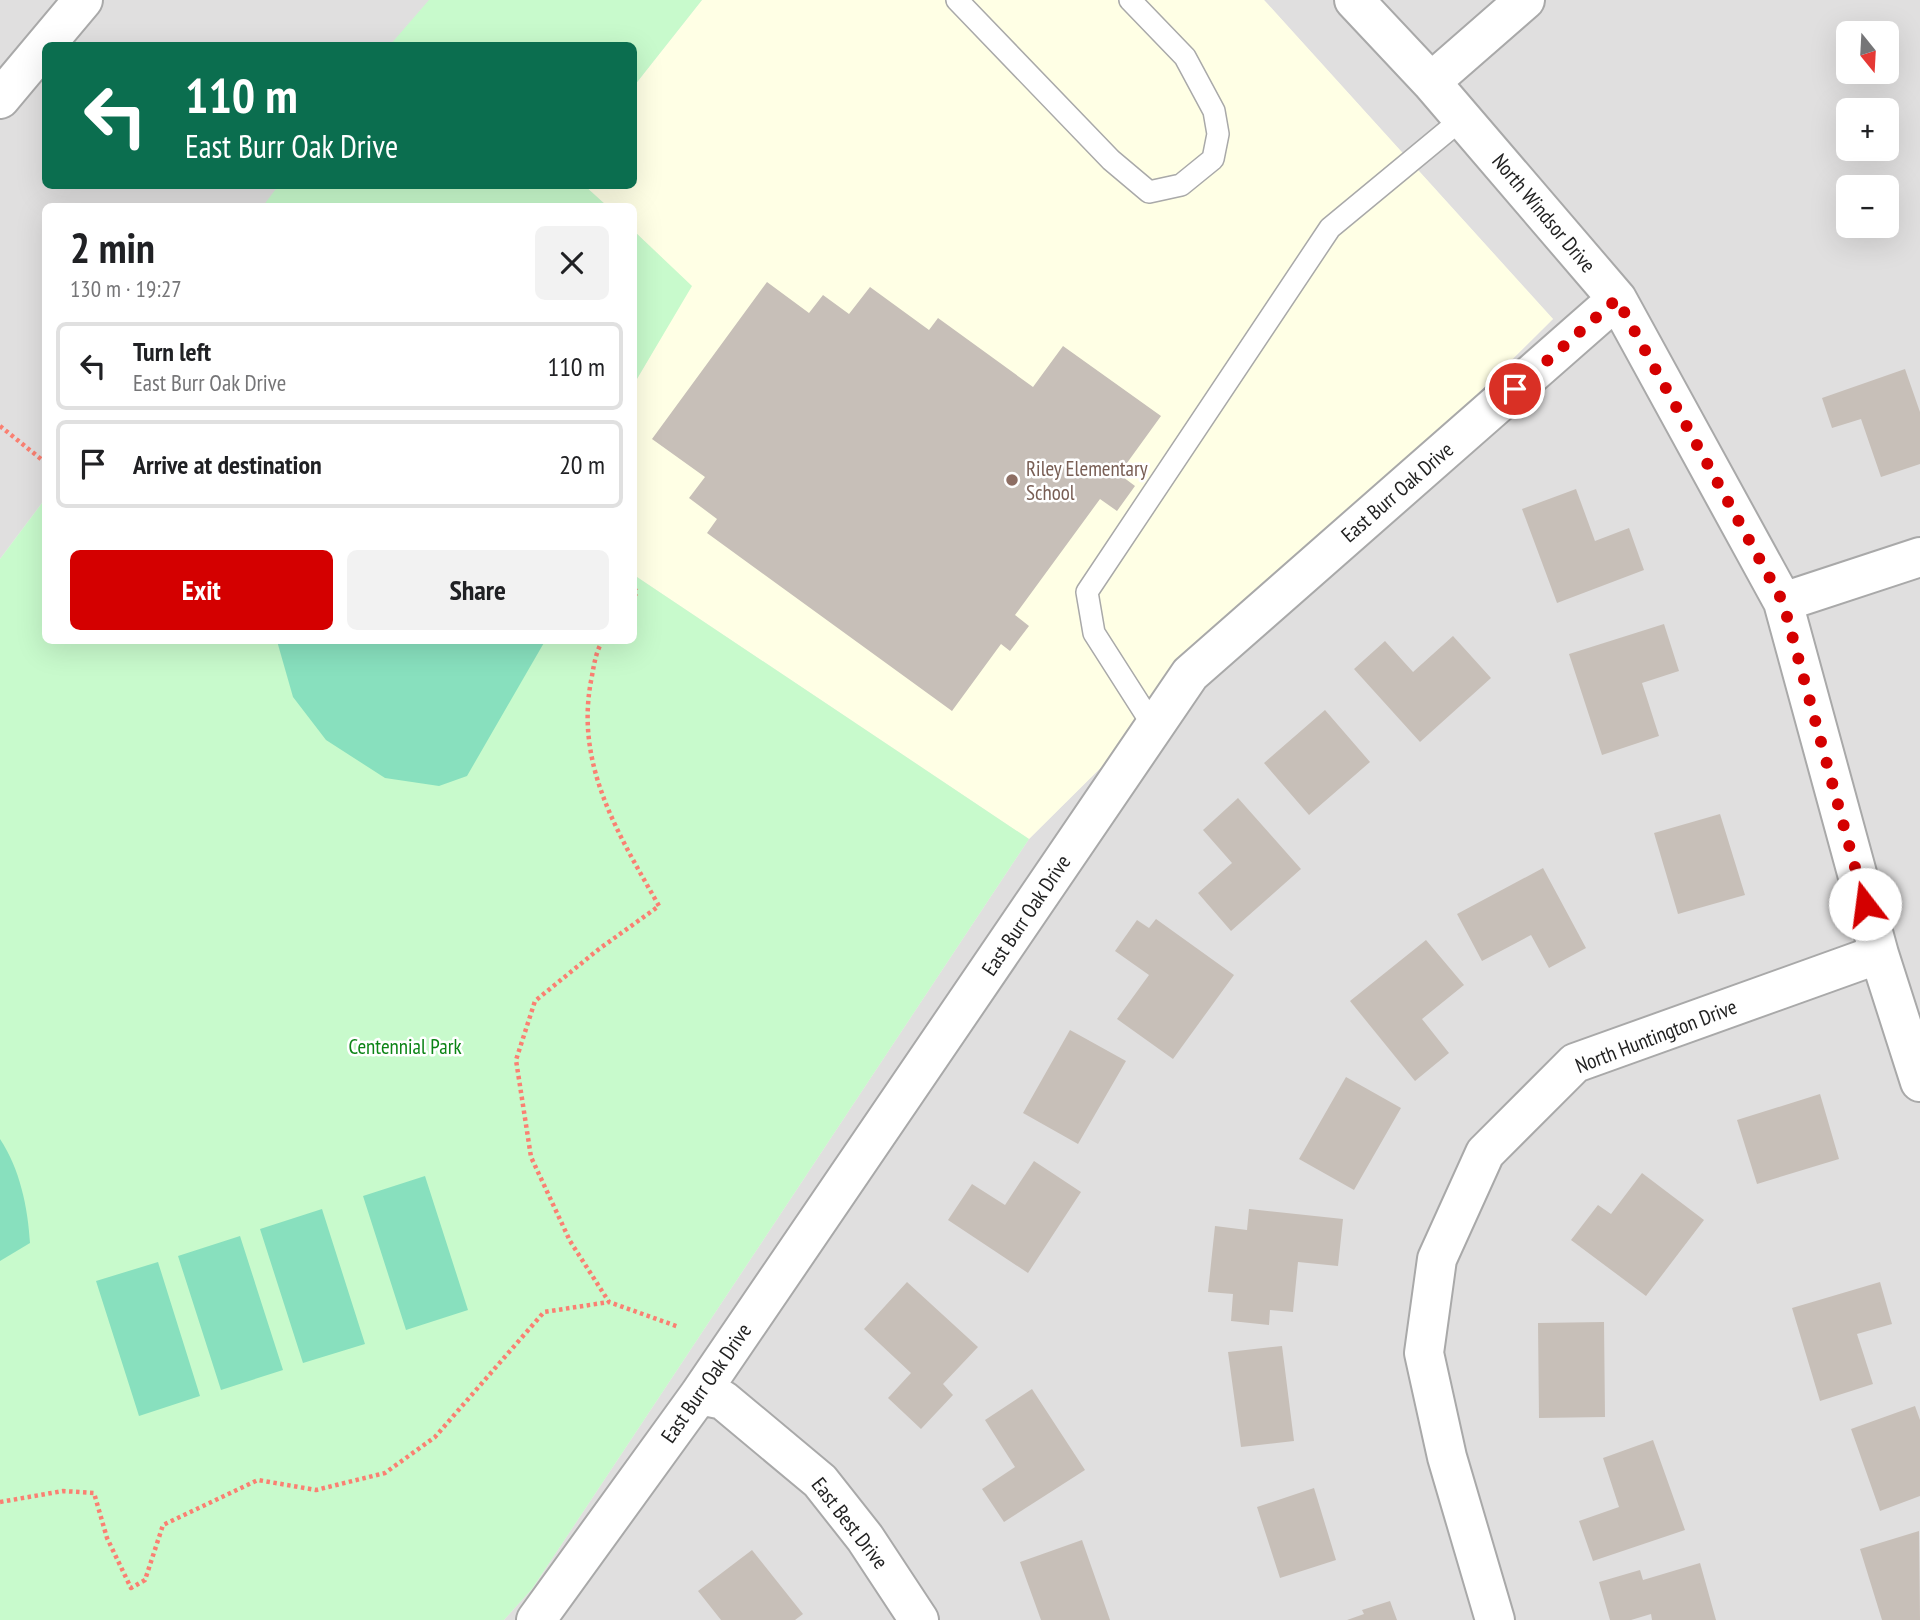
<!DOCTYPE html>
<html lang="en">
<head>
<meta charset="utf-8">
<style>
	:root { --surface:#fff; --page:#f2f2f2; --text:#202124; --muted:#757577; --line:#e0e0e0; --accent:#d40000 }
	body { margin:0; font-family:"PT Sans Narrow",sans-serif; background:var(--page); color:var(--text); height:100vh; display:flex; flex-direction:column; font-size:26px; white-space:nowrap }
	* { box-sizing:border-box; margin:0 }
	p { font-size:23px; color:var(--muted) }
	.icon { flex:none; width:38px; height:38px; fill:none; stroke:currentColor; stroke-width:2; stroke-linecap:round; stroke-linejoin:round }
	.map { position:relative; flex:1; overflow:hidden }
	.side { position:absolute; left:42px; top:203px; width:595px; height:441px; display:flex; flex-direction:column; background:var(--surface); border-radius:10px; box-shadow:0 7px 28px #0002 }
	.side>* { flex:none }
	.top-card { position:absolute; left:42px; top:42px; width:595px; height:147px; border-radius:10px; box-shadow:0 7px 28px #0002; background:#0b6e4f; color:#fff; overflow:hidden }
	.needle { width:46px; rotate:162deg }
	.controls { position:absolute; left:1836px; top:21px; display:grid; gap:14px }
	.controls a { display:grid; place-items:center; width:63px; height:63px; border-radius:10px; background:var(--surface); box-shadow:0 7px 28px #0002; font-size:35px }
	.pin { position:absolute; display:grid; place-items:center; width:60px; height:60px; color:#fff; margin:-30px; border:4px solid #fff; border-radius:50%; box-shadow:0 2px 7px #0007 }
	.me { position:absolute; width:77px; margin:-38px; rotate:345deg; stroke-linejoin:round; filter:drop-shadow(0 0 5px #0008) }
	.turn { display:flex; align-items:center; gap:24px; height:147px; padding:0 28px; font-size:32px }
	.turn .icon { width:91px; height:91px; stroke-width:2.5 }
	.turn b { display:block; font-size:49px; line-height:60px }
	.round { display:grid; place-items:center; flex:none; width:74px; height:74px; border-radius:10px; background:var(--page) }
	.summary { display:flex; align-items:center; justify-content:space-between; height:119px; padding:0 28px }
	h1 { font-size:42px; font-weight:600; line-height:52px }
	.primary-button { display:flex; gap:14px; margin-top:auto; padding:14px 28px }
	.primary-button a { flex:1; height:80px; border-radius:10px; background:var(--accent); color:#fff; font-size:28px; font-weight:600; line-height:80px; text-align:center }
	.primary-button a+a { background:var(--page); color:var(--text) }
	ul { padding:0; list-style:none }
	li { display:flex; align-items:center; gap:21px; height:88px; margin:0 14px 10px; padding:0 14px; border:4px solid var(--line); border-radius:10px }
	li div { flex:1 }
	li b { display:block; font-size:26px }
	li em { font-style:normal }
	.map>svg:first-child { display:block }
	.residential { fill:#e0dfdf; fill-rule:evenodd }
	.education { fill:#ffffe5 }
	.park { fill:#c8facc }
	.pitch { fill:#88e0be }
	.building { fill:#c7bfb8 }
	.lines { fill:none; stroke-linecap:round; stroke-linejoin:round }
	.service-casing { stroke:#a9a9a9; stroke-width:24 }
	.minor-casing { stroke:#a9a9a9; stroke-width:42 }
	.path { stroke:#fa8072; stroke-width:4.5; stroke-dasharray:3.5 3.5; stroke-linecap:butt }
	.service { stroke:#fff; stroke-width:21 }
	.minor { stroke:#fff; stroke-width:38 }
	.route { stroke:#d40000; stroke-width:12; stroke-dasharray:0 21.6 }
	.education-dot { fill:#8d6e63; stroke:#fff; stroke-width:2.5 }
	.labels { text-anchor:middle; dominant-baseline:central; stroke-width:5; stroke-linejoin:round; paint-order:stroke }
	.street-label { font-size:21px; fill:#222; stroke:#fff }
	.education-label { font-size:21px; fill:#785e54; stroke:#fff; text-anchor:start }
	.park-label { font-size:21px; fill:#0c8416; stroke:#fff }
</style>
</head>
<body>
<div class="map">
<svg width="1920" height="1620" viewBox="0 0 1920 1620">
	<rect width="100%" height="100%" fill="#f2efe9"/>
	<path class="residential" d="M0,0H441L403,45L46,46V186H287L269,206H46L45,499L0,559Z
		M1264,0H1920V1620H504L532,1589L1029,839L1553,319ZM1848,33H1886V72H1848ZM1848,110H1886V149H1848ZM1848,187H1886V226H1848Z"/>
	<path class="education" d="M702,0H1264L1553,319L1029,839L634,575V384L691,286L634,231V206H607L585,186H634V86Z"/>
	<path class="park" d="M429,0H702L634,86V46L390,45Z
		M278,186H585L607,206H263Z
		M634,231L692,286L634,384Z
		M45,499L46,640H634V575L1029,839L532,1589L504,1620H0V559Z"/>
	<path class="pitch" d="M277,641V640L545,641L467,776L439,786L385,778L326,740L293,697Z
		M0,1139C20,1169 28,1208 30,1243L0,1261Z
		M425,1176L468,1310L406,1330L363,1196Z
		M322,1209L365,1344L303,1363L260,1229Z
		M240,1236L283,1370L221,1390L178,1256Z
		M158,1262L200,1396L139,1416L96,1281Z"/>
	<path class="building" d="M767,282L809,313L823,295L849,314L870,287L929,330L938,318L1033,387L1063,346L1161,416L1119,474L1135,486L1117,511L1100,499L1015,615L1029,626L1010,651L1001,644L952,711L707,533L717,519L689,498L705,477L652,439Z
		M1905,369L1920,412V464L1881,477L1861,419L1832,428L1822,398Z
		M1576,489L1595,541L1629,528L1644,570L1557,603L1522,509Z
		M1664,624L1679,671L1642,683L1659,736L1602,755L1569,654Z
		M1453,636L1491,678L1420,742L1354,669L1385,641L1413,672Z
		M1325,710L1370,762L1309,815L1264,763Z
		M1238,798L1301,869L1231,931L1198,893L1232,863L1203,830Z
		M1720,814L1745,895L1678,914L1654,833Z
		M1543,868L1586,948L1549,968L1531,935L1482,961L1457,914Z
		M1156,919L1234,975L1173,1059L1117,1019L1149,975L1115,951L1137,920L1149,928Z
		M1426,940L1464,985L1422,1019L1449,1053L1415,1081L1350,1001Z
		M1070,1030L1126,1061L1078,1144L1023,1113Z
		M1346,1077L1401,1108L1354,1190L1299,1159Z
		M1820,1094L1839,1159L1757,1184L1737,1120Z
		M1034,1161L1081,1192L1028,1273L948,1220L972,1184L1005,1205Z
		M1642,1173L1704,1220L1646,1296L1571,1240L1598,1205L1611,1214Z
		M1249,1209L1343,1219L1338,1266L1298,1262L1293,1312L1270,1310L1269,1325L1231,1321L1233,1294L1208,1292L1215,1226L1247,1230Z
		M907,1282L978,1347L943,1384L953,1395L921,1429L888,1398L911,1373L864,1329Z
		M1880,1282L1892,1324L1857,1334L1873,1384L1820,1401L1792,1308Z
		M1604,1322L1605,1417L1539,1418L1538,1323Z
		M1282,1346L1294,1441L1241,1447L1228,1352Z
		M1032,1389L1085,1470L1004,1522L982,1489L1015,1467L985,1420Z
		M1915,1406L1920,1420V1496L1880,1511L1851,1429Z
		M1653,1440L1685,1530L1593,1561L1579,1521L1619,1507L1603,1458Z
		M1314,1488L1336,1560L1280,1578L1257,1507Z
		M1919,1531L1920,1620H1882L1860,1549Z
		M1082,1540L1110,1620H1041L1020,1562Z
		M752,1550L803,1614L795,1620H721L698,1591Z
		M1700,1563L1716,1620H1652L1651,1614L1631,1620H1610L1599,1582L1640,1570L1643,1580Z
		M1390,1601L1397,1620H1347L1364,1614L1362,1610Z"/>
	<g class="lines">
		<g class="service-casing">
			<path id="service" d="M957,0L1111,160L1149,192L1181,185L1213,159L1218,134L1214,111L1185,57L1130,0
				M1154,727L1094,633L1087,592L1330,228L1463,118"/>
		</g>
		<g class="minor-casing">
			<path id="minor" d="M1354,0L1431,82L1617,299L1783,602L1879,954L1920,1082
				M1431,82L1525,0
				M0,99L83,0
				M1783,602L1920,557
				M699,1395L723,1400L820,1481L865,1538L919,1620
				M536,1620L699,1395L1190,674L1617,299
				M1495,1620L1447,1457L1424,1353L1437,1259L1485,1153L1575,1063L1879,954"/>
		</g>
		<path class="path" d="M0,426L46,463
			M634,588L637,592L634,597
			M603,640C595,653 594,666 591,681C575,766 619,835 659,906L599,949L535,1001L516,1060L531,1157L570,1241L609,1302L679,1327
			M0,1502L63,1491L94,1493L107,1538L131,1588L145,1580L163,1525L258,1480L316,1490L385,1473L435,1437L544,1312L609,1302"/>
		<use href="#service" class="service"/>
		<use href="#minor" class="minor"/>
	</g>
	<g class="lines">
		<path class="route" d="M1515,389L1617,299L1783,602L1865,904"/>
	</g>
	<circle class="education-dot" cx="1012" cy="480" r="7"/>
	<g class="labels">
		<g class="street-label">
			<text transform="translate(1544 213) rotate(50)">North Windsor Drive</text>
			<text transform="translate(1397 492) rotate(-41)">East Burr Oak Drive</text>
			<text transform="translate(1026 915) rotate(-56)">East Burr Oak Drive</text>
			<text transform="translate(1656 1036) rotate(-21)">North Huntington Drive</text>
			<text transform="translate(706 1383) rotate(-55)">East Burr Oak Drive</text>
			<text transform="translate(850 1523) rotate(52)">East Best Drive</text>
		</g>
		<g class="education-label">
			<text x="1026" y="468">Riley Elementary<tspan x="1026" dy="24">School</tspan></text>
		</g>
		<g class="park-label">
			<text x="405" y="1046">Centennial Park</text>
		</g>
	</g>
</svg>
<div class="controls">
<a><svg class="needle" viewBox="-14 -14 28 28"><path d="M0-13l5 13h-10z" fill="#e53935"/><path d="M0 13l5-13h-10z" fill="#757577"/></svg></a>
<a>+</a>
<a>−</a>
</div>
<div class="pin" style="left:1515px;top:389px;background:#d93025"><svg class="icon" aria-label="arrive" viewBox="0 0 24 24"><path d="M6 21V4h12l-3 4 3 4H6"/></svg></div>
<svg class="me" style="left:1865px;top:904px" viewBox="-20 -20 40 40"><circle r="19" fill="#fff"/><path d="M0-13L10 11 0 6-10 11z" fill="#d40000"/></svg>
<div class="top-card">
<div class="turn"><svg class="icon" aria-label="left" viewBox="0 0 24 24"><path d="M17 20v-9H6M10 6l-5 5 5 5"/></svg><div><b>110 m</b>East Burr Oak Drive</div></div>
</div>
<section class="side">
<div class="summary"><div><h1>2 min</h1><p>130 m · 19:27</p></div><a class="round"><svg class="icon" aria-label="close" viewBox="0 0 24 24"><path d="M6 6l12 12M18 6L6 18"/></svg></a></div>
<ul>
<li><svg class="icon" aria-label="left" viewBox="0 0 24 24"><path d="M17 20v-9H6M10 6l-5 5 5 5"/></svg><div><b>Turn left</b><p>East Burr Oak Drive</p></div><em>110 m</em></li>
<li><svg class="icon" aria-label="arrive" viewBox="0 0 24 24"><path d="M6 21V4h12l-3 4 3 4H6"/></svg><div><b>Arrive at destination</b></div><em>20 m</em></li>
</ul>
<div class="primary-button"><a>Exit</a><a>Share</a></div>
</section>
</div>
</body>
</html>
